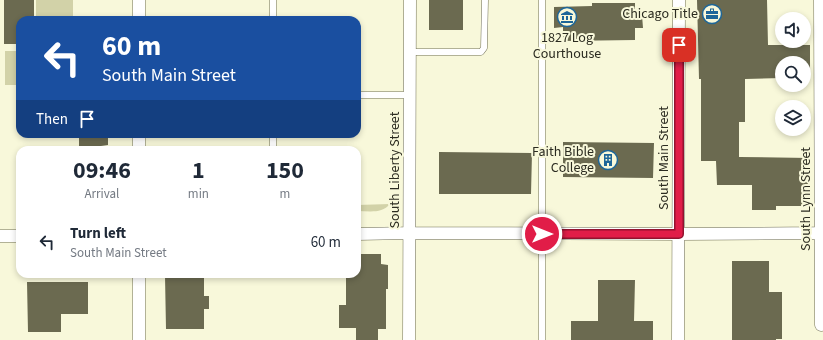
<!DOCTYPE html>
<html lang="en">
<head>
<meta charset="utf-8">
<style>
	:root { --surface:#fff; --page:#f2f2f3; --text:#1f2937; --muted:#747a83 }
	body { margin:0; font-family:"Source Sans 3",sans-serif; background:var(--page); color:var(--text); height:100vh; display:flex; flex-direction:column; font-size:15px; white-space:nowrap }
	* { box-sizing:border-box; margin:0 }
	p { font-size:13px; color:var(--muted) }
	.icon { flex:none; width:22px; height:22px; fill:none; stroke:currentColor; stroke-width:2; stroke-linecap:round; stroke-linejoin:round }
	.map { position:relative; flex:1; overflow:hidden }
	.details { position:absolute; left:16px; top:146px; width:345px; height:132px; display:flex; flex-direction:column; background:var(--surface); border-radius:12px; box-shadow:0 2px 6px #0003 }
	.details>* { flex:none }
	.hud { position:absolute; left:16px; top:16px; width:345px; height:122px; border-radius:12px; box-shadow:0 2px 6px #0003; background:#1a4fa0; color:#fff; overflow:hidden }
	.buttons { position:absolute; left:775px; top:12px; display:grid; gap:8px }
	.buttons a { display:grid; place-items:center; width:36px; height:36px; border-radius:50%; background:var(--surface); box-shadow:0 2px 6px #0003; font-size:20px }
	.pin { position:absolute; display:grid; place-items:center; width:34px; height:34px; color:#fff; margin:-17px; border-radius:8px; box-shadow:0 2px 6px #0006 }
	.me { position:absolute; width:44px; margin:-22px; rotate:90deg; stroke-linejoin:round; filter:drop-shadow(0 0 3px #0008) }
	.turn { display:flex; align-items:center; gap:14px; height:84px; padding:0 20px; font-size:18px }
	.turn .icon { width:52px; height:52px; stroke-width:2.5 }
	.turn b { display:block; font-size:28px; line-height:34px }
	.then { display:flex; align-items:center; height:38px; padding:0 20px; background:#0003; gap:8px; font-size:15px }
	.eta { display:flex; justify-content:space-evenly; align-items:center; height:68px; text-align:center }
	.eta b { font-size:24px; font-weight:700; line-height:28px }
	ul { padding:0; list-style:none }
	li { display:flex; align-items:center; gap:12px; height:56px; padding:0 20px }
	li div { flex:1 }
	li b { display:block; font-size:15px }
	li em { font-style:normal }
	.map>svg:first-child { display:block }
	.green { fill:#d2d2a8 }
	.building { fill:#6b6a50 }
	.lines { fill:none; stroke-linecap:round; stroke-linejoin:round }
	.lane-casing { stroke:#6d6c52; stroke-width:7 }
	.street-casing { stroke:#6d6c52; stroke-width:13 }
	.lane { stroke:#fff; stroke-width:6 }
	.street { stroke:#fff; stroke-width:12 }
	.route-casing { stroke:#92132f; stroke-width:10 }
	.route { stroke:#e11d48; stroke-width:7 }
	.labels { text-anchor:middle; dominant-baseline:central; stroke-width:4; stroke-linejoin:round; paint-order:stroke }
	.poi-label { font-size:14px; fill:#2b2b20; stroke:#f8f8da; text-anchor:end }
	.street-label { font-size:14px; fill:#2b2b20; stroke:#f8f8da }
</style>
</head>
<body>
<div class="map">
<svg width="823" height="340" viewBox="0 0 823 340">
	<rect width="100%" height="100%" fill="#f8f8da"/>
	<path class="green" d="M36,0H73V20H36Z
		M5,51H20V85H5Z
		M390,204C382,214 369,211 357,211V205Z"/>
	<path class="building" d="M4,0H34V20H20V44H4Z
		M429,0H463V30H429Z
		M697,0H767L768,45H810V78H804V63H782V78L745,79V122H739V157L809,158V169H808V206H776V210H752V185H717L716,161H701V79H699Z
		M592,3H635V15H642L643,28H635V40L563,41V27L554,28V7L592,6Z
		M79,134H108V145L101,146V150H79Z
		M563,142L654,143L653,178L563,177Z
		M439,152L532,153L531,194H439Z
		M357,254H381V264L388,265V289H386V329H378V340H356V328H339V305H346V274H357Z
		M732,261H769V292H782V339H776V340H732Z
		M181,274H192V275H204V296H209V309H204V329H166L165,276H181Z
		M598,280H635L634,321H653V340H571V321H598Z
		M27,282H88V314H61V332H28Z"/>
	<g class="lines">
		<g class="lane-casing">
			<path id="lane" d="M273,0V20
				M410,52H481L484,48L485,0
				M357,95H410
				M273,134V150
				M542,340V0"/>
		</g>
		<g class="street-casing">
			<path id="street" d="M820,0L821,325
				M139,20V0
				M139,150V134
				M357,234L410,233L679,234L823,233
				M0,236H20
				M139,274V340
				M409,340L410,0
				M678,340L679,0"/>
		</g>
		<use href="#lane" class="lane"/>
		<use href="#street" class="street"/>
	</g>
	<g class="lines">
		<g class="route-casing">
			<path id="route" d="M542,234H679V45"/>
		</g>
		<use href="#route" class="route"/>
	</g>
	<defs>
		<g id="office-ring" transform="scale(1)"><circle r="9.5" fill="#f8f8da" stroke="#1d6699" stroke-width="1.5"/><path d="M-6-3h4V-5.5h4V-3h4V5H-6ZM-1-4.5V-3h2v-1.5ZM-6 0V1H6V0Z" fill="#1d6699"/></g>
		<g id="museum-ring" transform="scale(1)"><circle r="9.5" fill="#f8f8da" stroke="#1d6699" stroke-width="1.5"/><path d="M0-6L6-3V-2H-6V-3ZM-5-1h2V3h-2ZM-1-1h2V3h-2ZM3-1h2V3H3ZM-6 4H6V6H-6Z" fill="#1d6699"/></g>
		<g id="building-ring" transform="scale(1)"><circle r="9.5" fill="#f8f8da" stroke="#1d6699" stroke-width="1.5"/><path d="M-4-6H4V6H1V3H-1V6H-4ZM-2.5-4.3h1.7v1.8h-1.7ZM.8-4.3h1.7v1.8H.8ZM-2.5-1h1.7V.8h-1.7ZM.8-1h1.7V.8H.8Z" fill="#1d6699"/></g>
	</defs>
	<g fill-rule="evenodd">
		<use href="#office-ring" x="712" y="14"/>
		<use href="#museum-ring" x="567" y="17"/>
		<use href="#building-ring" x="608" y="160"/>
	</g>
	<g class="labels">
		<g class="poi-label">
			<text x="698" y="14">Chicago Title</text>
			<text x="567" y="38" text-anchor="middle">1827 Log<tspan x="567" dy="16">Courthouse</tspan></text>
			<text x="594" y="152">Faith Bible<tspan x="594" dy="16">College</tspan></text>
		</g>
		<g class="street-label">
			<text transform="translate(664 158) rotate(-90)">South Main Street</text>
			<text transform="translate(395 170) rotate(-90)">South Liberty Street</text>
			<text transform="translate(806 199) rotate(-90)">South Lynn Street</text>
		</g>
	</g>
</svg>
<div class="buttons">
<a><svg class="icon" aria-label="sound" viewBox="0 0 24 24"><path d="M4 9h4l5-4v14l-5-4H4zM17 9q2 3 0 6"/></svg></a>
<a><svg class="icon" aria-label="search" viewBox="0 0 24 24"><circle cx="10" cy="10" r="6"/><path d="M15 15l6 6"/></svg></a>
<a><svg class="icon" aria-label="layers" viewBox="0 0 24 24"><path d="M12 4l9 5-9 5-9-5zM3 14l9 5 9-5"/></svg></a>
</div>
<div class="pin" style="left:679px;top:45px;background:#d93025"><svg class="icon" aria-label="arrive" viewBox="0 0 24 24"><path d="M6 21V4h12l-3 4 3 4H6"/></svg></div>
<svg class="me" style="left:542px;top:234px" viewBox="-20 -20 40 40"><circle r="17" fill="#e11d48" stroke="#fff" stroke-width="3"/><path d="M0-11L8 9 0 5-8 9z" fill="#fff"/></svg>
<div class="hud">
<div class="turn"><svg class="icon" aria-label="left" viewBox="0 0 24 24"><path d="M17 20v-9H6M10 6l-5 5 5 5"/></svg><div><b>60 m</b>South Main Street</div></div>
<div class="then">Then<svg class="icon" aria-label="arrive" viewBox="0 0 24 24"><path d="M6 21V4h12l-3 4 3 4H6"/></svg></div>
</div>
<section class="details">
<div class="eta">
<div><b>09:46</b><p>Arrival</p></div>
<div><b>1</b><p>min</p></div>
<div><b>150</b><p>m</p></div>
</div>
<ul>
<li><svg class="icon" aria-label="left" viewBox="0 0 24 24"><path d="M17 20v-9H6M10 6l-5 5 5 5"/></svg><div><b>Turn left</b><p>South Main Street</p></div><em>60 m</em></li>
</ul>
</section>
</div>
</body>
</html>
